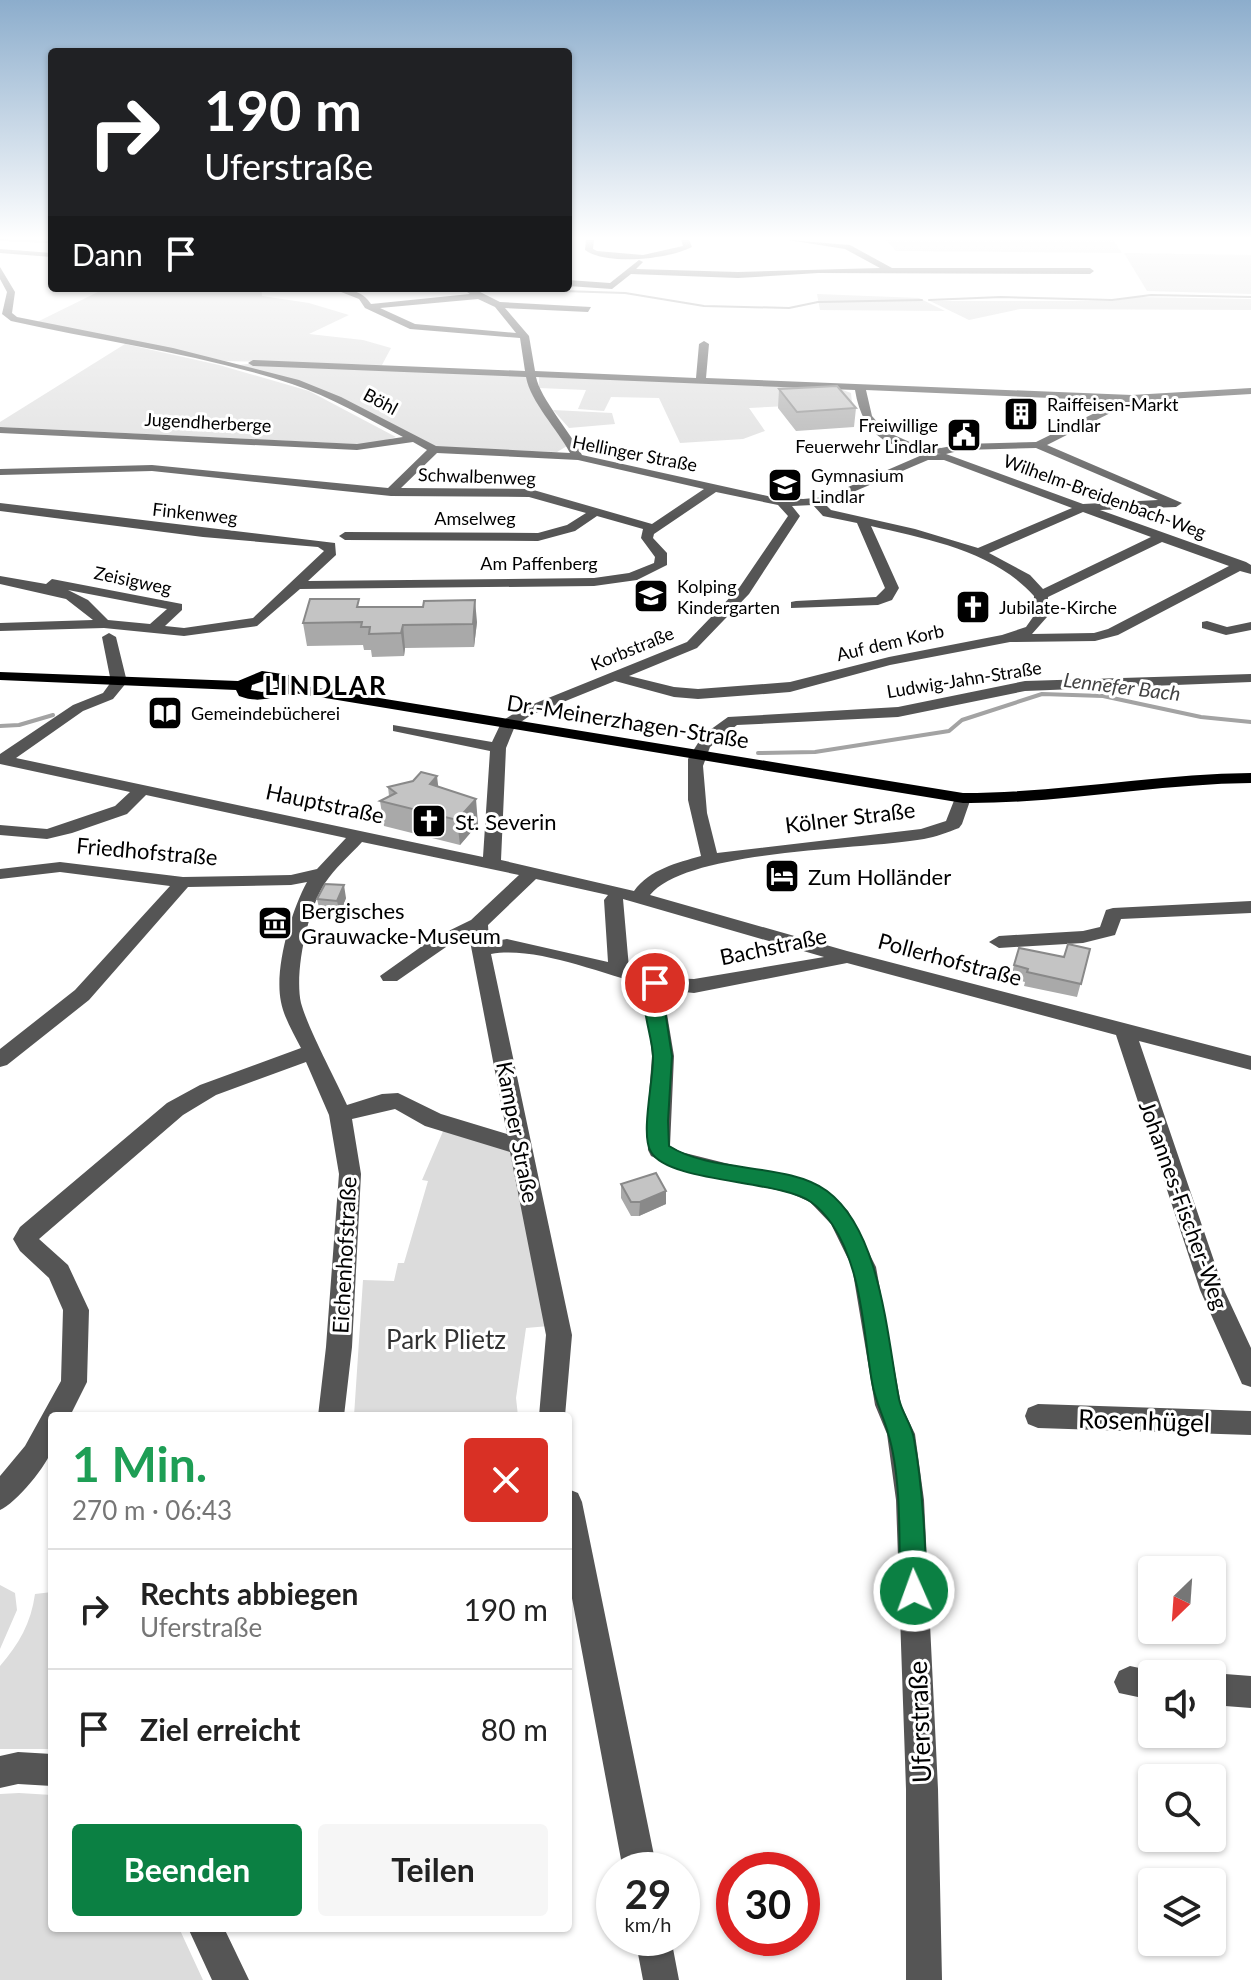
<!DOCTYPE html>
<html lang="de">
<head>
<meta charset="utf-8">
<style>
	:root { --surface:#fff; --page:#f6f6f6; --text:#222; --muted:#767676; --line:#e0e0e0; --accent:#0b8043 }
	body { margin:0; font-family:Lato,sans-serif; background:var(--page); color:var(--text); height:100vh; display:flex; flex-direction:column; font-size:30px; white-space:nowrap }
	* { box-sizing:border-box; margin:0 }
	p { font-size:26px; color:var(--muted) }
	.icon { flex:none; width:44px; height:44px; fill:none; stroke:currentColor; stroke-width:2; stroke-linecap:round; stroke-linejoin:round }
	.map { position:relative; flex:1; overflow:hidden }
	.sheet { position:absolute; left:48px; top:1412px; width:524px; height:520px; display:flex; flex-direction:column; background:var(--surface); border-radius:8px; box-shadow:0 2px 6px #0004 }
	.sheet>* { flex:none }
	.banner { position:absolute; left:48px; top:48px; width:524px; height:244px; border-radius:8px; box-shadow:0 2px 6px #0004; background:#202124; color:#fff; overflow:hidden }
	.needle { width:52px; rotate:205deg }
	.fabs { position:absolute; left:1138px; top:1556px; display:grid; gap:16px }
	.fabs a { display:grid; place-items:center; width:88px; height:88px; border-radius:8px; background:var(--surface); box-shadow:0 2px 6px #0004; font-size:40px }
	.speed { position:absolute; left:596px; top:1852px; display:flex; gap:16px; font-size:40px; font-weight:700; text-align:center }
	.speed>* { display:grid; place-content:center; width:104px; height:104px; border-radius:50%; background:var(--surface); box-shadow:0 2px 6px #0004; line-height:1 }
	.speed small { font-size:20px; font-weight:400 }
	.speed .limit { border:12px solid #d22; background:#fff; color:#111 }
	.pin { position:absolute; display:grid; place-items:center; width:68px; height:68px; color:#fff; margin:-34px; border:4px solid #fff; border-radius:50%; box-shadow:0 2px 8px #0007 }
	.me { position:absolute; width:88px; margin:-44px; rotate:358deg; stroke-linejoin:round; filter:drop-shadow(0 0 6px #0008) }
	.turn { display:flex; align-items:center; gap:28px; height:168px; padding:0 24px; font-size:36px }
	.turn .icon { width:104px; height:104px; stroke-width:2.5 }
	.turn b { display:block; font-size:56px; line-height:68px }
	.then { display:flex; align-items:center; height:76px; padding:0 24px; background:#0003; gap:16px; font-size:30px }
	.round { display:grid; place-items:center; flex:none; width:84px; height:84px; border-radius:8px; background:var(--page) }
	.summary { display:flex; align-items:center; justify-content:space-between; height:136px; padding:0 24px }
	h1 { font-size:48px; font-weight:700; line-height:60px; color:#1e9e55 }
	.button { display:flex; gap:16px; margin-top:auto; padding:16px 24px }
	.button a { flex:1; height:92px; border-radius:8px; background:var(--accent); color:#fff; font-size:32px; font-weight:700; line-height:92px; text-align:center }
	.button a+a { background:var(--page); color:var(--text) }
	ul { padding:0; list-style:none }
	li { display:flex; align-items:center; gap:24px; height:120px; padding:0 24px; border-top:2px solid var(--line) }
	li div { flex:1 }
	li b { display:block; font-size:30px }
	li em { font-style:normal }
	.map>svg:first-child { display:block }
	.green { fill:#dcdcdc }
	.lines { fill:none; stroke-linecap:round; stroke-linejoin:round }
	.stream-far1 { stroke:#a3a3a3; stroke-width:2 }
	.stream { stroke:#a3a3a3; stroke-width:4 }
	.minor { fill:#555; fill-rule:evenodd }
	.major { fill:#000; fill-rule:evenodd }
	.wall { fill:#a9a9a9 }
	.shaded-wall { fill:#898989 }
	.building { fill:#c4c4c4; stroke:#898989; stroke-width:2 }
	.route { fill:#0b8043; stroke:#07532c; stroke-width:2 }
	.labels { text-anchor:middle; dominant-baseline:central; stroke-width:6; stroke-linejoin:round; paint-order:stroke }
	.far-street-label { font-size:18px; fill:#000; stroke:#fff }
	.far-poi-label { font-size:18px; fill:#000; stroke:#fff; text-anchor:start }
	.far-water-label { font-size:20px; font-style:italic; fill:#444; stroke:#fff }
	.street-label { font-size:22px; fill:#000; stroke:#fff }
	.poi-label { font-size:22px; fill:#000; stroke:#fff; text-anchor:start }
	.far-district-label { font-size:26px; font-weight:bold; letter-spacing:2px; fill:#000; stroke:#fff }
	.near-park-label { font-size:26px; fill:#333; stroke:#fff }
	.near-street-label { font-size:26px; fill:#000; stroke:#fff }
</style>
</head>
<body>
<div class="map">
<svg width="1251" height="1980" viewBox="0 0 1251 1980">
	<rect width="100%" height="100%" fill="#fff"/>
	<path class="green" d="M886,240H1113L1122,253L896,251Z
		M1124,253L1251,255V294L1147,291Z
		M106,288H261L262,296L309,303L349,315L309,334L363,340L391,348L382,365L225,361L35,323Z
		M817,294L919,298L945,311L820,310Z
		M1138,297L1251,299V310L1020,309L969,320L930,301H1112Z
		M125,344L219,365L309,391L396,437L373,444H355L0,427V422Z
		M248,364L526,375C532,404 553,421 567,446L557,452L435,447L359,407L238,365Z
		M539,376L840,389L851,393L852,403L749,408L765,431L743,439L680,443L659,398L611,397L604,411L578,409L586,390L539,388Z
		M553,410L612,413L615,424L569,428Z
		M444,1129L517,1153L549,1326L526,1328L516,1398L518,1416H354L363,1280L394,1281L398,1263H404L428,1181L422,1180Z
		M0,1585L15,1593L17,1610L0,1649Z
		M52,1592L50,1749H0V1666C19,1644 31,1623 35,1594Z
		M19,1793L52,1795V1928H179L203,1980H0V1794Z"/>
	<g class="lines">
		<path class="stream-far1" d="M0,240L52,242
			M443,288H456
			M474,288L625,293L704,306L789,308L818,302L922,300
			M929,300L1001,297L1112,300L1151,295L1251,297"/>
		<path class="stream" d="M0,726L19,725L53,715
			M758,753L815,752L949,731L962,720L1042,694L1103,696L1201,717L1251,722"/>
		<path class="minor" d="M586,240H594L593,249L597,251L643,255L683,246L681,240H689L692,247C669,259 607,266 585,250Z
			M788,240L850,245L892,268H1090L1094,271L1090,274L818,273L738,278L631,274L612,289L568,286V280L610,283L639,260L643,262L636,269L738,272L880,268L845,249Z
			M0,249L52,253V257L0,253Z
			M0,267L15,292L12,313L17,317L173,348L299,380L341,397L436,446L570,453C558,430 530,401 526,377L253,366L248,363L253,360L525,371L520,338L410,329L365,308L359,299L331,288C346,288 362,290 371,304L470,294L461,288H472L500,302L591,307L588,312L505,308L529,336L535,371L696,378L699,344L704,341L709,344L706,378L1132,395L1251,388V394L1134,401L1047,445L1182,503L1176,507L1100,510L1246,562L1251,565V574L1240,571L1118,635L1095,641L1010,642L890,665L790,692L698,699L674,697L615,681L531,715L515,726L506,748L501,860L634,891C650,869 677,863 701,856L688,800V759L703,735L728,717L898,707L1025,681L1251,674V682L1025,691L898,717L737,725L710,747L703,766L707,813L717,853L921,829L946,821L955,798L963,793L971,798L962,824L959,828C948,832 936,837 924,839C863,850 687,849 650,895L847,951L1251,1056V1070L1139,1041L1224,1290L1251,1348V1387L1242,1384L1200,1290L1116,1035L847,963L694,993L663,990L674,1056L670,1146L681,1152L737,1166L794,1176L826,1190L848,1211L876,1267L901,1405L915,1434L924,1500L938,1789L942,1980H906V1789L896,1500L887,1434L875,1405L852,1267L831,1224L810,1202L790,1193L674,1167L651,1156L648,1150L647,1121L652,1056L645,985C600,973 535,946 491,954L572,1335L565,1416H539L546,1335L510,1152L425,1126L395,1109L352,1119L361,1174L352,1347L344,1416H318L326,1347L339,1174L329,1115L306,1062L216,1095L183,1115L39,1239L68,1265L89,1310L87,1382L70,1416H52C52,1426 54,1438 52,1448C49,1464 15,1504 0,1510V1476L25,1446L61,1381L63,1310L49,1278L20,1251L13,1239L20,1227L167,1103L200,1085L301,1048C294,1034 284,1018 281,1002C274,969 291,911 307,882L291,885L188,887L89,1000L7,1065L0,1067V1049L75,990L170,886L60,872L0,879V869L60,862L183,877L291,875L317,869L346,838L146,795L127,814L72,833L47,839L0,835V825L47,829L115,806L130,792L0,764V754L73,705L103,693L111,682L102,637L109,633L116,637L127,682L113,699L83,711L16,758L483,857L490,751L393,731V725L492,742L502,721L521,709L687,642L739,588L788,516L778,505L716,492L654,534L653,538L667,553V565L637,580L594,586L300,589L257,626L184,636L104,628L0,631V623L93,620L66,599L0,584V576L46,584L52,579L182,604V610L165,626L184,628L253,618L324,551L318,547L203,537L0,511V503L335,543L336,555L308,581L594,578L629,573L654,563L655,557L641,538L643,529L597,516L575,531L538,541L345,540L339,536L345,532L538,533L567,525L586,513L529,497L391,496L152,471L0,475V469L152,465L388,488L427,450L413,442L357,450L0,433V427L357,444L403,437C366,418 331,397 292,384C201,354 104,342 11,321L2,314L7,292L0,279ZM478,299L495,307L516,333L415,324L380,308ZM536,377L855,390C863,440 894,451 941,454L922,455L825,497L803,499L772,497L582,455C571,433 540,398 536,377ZM866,390L1119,401L1036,442L962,444L941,448L912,443L885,431L872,416ZM1036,448L1158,500L1083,504L946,454L962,450ZM437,453L578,460L704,489L652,524L530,489L401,488ZM928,460H944L1072,508L978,548L915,529L831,510L825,504ZM813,505L823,516L857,523L885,588L876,597L796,601L791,602V608L878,605L892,600L899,588L871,526C927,539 994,551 1034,596L1033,617L1026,627L1002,635L889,657L790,682L698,689L674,687L629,676L697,648L749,594L800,516L792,506ZM1083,512L1151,537L1043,589L1030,575L989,553ZM1162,542L1229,566L1108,629L1094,633L1032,634L1047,617L1048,597ZM68,590L167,609L150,624L108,620L88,600ZM362,842L519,875L471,920L432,939L380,976L383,981H397L446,947L469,936L507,1134L441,1114L398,1093L382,1094L347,1105C334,1076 309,1031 301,1003C294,972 308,909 325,883C335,868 350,855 362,842ZM536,879L608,895L604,900L608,962L507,939L489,942L488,925ZM623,899L824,957L694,979L669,978L629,968Z
			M1207,621L1227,627L1251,622V630L1226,635L1202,628V622Z
			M1251,901V913L1121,919L1115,935L1083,943L999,948L989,942L999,936L1083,931L1100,927L1106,910L1113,908Z
			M1038,1404L1251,1411V1435L1038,1428L1028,1424L1025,1416L1028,1408Z
			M568,1489L578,1493L582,1502L657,1870H623L568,1577Z
			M1130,1666L1163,1673L1152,1674V1700L1119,1693L1114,1682L1119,1671Z
			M1212,1673L1251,1676V1708L1212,1705Z
			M18,1752L52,1754V1786L18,1784L0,1788V1756Z
			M188,1928H224L249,1980H212Z
			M635,1938H671L679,1980H643Z"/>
		<path class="major" d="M262,671L289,675L293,684L963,793C1060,793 1154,774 1251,773V783C1154,784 1060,804 963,803L301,694C276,692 265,706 239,696L236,690L0,680V672L238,681ZM267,680L277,681L278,687L262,692L251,690L252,685Z"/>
	</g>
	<path class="wall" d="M779,389L856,408L854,427L796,431L778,408Z
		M360,607L477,622L474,647L405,648L404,656L372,657L371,650H364L363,645L307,646L303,623Z
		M413,781L438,787L478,824L460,845L384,826L380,801L389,796L388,787Z
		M346,898L340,914L320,912L317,899Z
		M1090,949L1077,997L1024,986L1025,982L1011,978L1014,965L1064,957Z
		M621,1184L666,1191V1204L639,1216H631L621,1198Z"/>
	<path class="shaded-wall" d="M475,600L477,622L474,647L473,624Z
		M403,625L405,648L404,656L401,633Z
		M437,776L440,801L430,784Z
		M476,799L478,824L460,845L457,820Z
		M344,885L346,898L340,914L337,901Z
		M666,1191V1204L639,1216L640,1202Z"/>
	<path class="building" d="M837,386L856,408L797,412L779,389Z
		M310,599H359L357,607H423L424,601L475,600L473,624L403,625L401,633L369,634L370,627H361L362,622L303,623Z
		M421,772L437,776L430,784L476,799L457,820L380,801L396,793L388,787L413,781Z
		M325,884L344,885L337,901L317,899Z
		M1068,944L1090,949L1081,984L1027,972L1028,969L1014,965L1019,948L1064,957Z
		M656,1173L666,1191L640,1202H631L621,1184Z"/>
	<linearGradient id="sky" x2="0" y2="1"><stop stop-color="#8cadcc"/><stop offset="0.46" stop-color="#fff"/><stop offset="1" stop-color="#fff" stop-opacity="0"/></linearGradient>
	<rect width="1251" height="517" fill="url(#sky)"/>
	<path class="route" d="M655,977L664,983L662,991L672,1056L668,1121L669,1146C713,1174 788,1162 827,1191C881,1231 887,1337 899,1399C902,1413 912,1425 914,1439C923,1489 925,1540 927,1591L923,1600L914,1604L904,1600L900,1591C899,1544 902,1478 888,1433C883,1415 875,1401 872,1382C863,1330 862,1269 832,1224C827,1217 818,1207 811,1202C781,1180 669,1183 651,1152C640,1135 654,1078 653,1056C652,1033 637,1000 648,979Z"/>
	<defs>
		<g id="building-square" transform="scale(1.8)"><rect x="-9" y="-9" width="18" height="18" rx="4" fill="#000" stroke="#fff"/><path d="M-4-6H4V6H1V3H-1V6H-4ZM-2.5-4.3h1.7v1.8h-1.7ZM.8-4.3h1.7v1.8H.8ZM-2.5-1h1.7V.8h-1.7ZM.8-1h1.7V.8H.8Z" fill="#fff"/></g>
		<g id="civic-square" transform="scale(1.8)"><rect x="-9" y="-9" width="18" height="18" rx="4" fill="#000" stroke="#fff"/><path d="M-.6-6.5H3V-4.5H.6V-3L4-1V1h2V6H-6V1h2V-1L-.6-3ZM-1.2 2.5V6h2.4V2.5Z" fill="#fff"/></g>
		<g id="school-square" transform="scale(1.8)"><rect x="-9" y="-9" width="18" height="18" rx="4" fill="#000" stroke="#fff"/><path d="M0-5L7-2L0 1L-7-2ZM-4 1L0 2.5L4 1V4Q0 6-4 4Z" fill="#fff"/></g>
		<g id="church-square" transform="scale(1.8)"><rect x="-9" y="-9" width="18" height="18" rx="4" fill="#000" stroke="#fff"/><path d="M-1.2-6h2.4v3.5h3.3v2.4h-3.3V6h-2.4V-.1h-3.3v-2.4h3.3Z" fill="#fff"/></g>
		<g id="library-square" transform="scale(1.8)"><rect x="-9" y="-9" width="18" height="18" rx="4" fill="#000" stroke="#fff"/><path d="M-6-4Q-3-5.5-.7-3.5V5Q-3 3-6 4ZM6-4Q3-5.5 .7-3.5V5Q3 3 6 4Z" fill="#fff"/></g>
		<g id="hotel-square" transform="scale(1.8)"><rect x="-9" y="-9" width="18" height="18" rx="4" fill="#000" stroke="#fff"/><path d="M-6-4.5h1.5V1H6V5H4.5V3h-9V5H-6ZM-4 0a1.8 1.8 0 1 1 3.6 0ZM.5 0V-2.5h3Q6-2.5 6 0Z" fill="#fff"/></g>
		<g id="museum-square" transform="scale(1.8)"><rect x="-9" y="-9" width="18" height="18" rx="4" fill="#000" stroke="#fff"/><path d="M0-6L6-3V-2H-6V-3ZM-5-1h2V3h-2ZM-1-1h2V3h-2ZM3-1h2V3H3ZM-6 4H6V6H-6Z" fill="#fff"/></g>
	</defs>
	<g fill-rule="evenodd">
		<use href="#building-square" x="1021" y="414"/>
		<use href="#civic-square" x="964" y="435"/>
		<use href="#school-square" x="785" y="485"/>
		<use href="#school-square" x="651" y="596"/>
		<use href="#church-square" x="973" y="607"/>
		<use href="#library-square" x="165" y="713"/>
		<use href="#church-square" x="429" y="821"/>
		<use href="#hotel-square" x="782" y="876"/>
		<use href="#museum-square" x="275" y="923"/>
	</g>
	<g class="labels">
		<g class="far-street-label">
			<text transform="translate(381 401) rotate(28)">Böhl</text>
			<text transform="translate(208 422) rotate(3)">Jugendherberge</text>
			<text transform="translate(635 453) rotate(11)">Hellinger Straße</text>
			<text transform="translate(477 476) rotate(2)">Schwalbenweg</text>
			<text transform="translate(1105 496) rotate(20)">Wilhelm-Breidenbach-Weg</text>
			<text transform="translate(195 513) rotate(6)">Finkenweg</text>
			<text x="475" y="518">Amselweg</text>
			<text x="539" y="563">Am Paffenberg</text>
			<text transform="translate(133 580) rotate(12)">Zeisigweg</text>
			<text transform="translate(890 642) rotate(-13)">Auf dem Korb</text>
			<text transform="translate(632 648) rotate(-22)">Korbstraße</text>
			<text transform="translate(964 679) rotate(-9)">Ludwig-Jahn-Straße</text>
		</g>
		<g class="far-poi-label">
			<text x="1047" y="404">Raiffeisen-Markt<tspan x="1047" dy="21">Lindlar</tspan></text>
			<text x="938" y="425" text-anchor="end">Freiwillige<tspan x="938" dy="21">Feuerwehr Lindlar</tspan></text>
			<text x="811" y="475">Gymnasium<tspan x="811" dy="21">Lindlar</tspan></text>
			<text x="677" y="586">Kolping<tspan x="677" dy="21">Kindergarten</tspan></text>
			<text x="999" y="607">Jubilate-Kirche</text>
			<text x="191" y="713">Gemeindebücherei</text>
		</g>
		<g class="far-water-label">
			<text transform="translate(1122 686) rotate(7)">Lennefer Bach</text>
		</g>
		<g class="street-label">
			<text transform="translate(628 721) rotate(9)">Dr.-Meinerzhagen-Straße</text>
			<text transform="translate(325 803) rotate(12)">Hauptstraße</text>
			<text transform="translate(850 817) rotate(-7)">Kölner Straße</text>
			<text transform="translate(147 851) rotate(5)">Friedhofstraße</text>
			<text transform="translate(773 946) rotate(-12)">Bachstraße</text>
			<text transform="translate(950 959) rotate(15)">Pollerhofstraße</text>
			<text transform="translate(518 1132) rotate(79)">Kamper Straße</text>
			<text transform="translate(1184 1205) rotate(70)">Johannes-Fischer-Weg</text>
			<text transform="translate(344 1255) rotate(-87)">Eichenhofstraße</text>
		</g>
		<g class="poi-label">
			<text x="455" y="821">St. Severin</text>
			<text x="808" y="876">Zum Holländer</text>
			<text x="301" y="910">Bergisches<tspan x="301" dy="25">Grauwacke-Museum</tspan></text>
		</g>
		<g class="far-district-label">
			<text x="326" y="685">LINDLAR</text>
		</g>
		<g class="near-park-label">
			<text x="446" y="1339">Park Plietz</text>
		</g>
		<g class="near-street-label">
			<text transform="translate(1144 1420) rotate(2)">Rosenhügel</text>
			<text transform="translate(919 1722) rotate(-92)">Uferstraße</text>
		</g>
	</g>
</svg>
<div class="fabs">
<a><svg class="needle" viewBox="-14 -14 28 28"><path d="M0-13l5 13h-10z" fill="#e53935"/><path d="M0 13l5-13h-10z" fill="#767676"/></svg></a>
<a><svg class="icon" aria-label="sound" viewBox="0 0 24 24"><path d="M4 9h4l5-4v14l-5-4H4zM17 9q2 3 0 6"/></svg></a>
<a><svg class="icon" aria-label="search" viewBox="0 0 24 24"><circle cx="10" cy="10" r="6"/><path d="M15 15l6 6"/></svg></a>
<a><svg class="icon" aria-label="layers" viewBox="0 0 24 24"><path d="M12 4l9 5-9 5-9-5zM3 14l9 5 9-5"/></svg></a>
</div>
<div class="speed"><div>29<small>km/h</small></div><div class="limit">30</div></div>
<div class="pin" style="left:655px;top:983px;background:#d93025"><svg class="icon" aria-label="arrive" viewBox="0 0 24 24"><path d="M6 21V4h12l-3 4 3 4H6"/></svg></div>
<svg class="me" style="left:914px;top:1591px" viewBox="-20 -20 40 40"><circle r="17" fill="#0b8043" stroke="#fff" stroke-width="3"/><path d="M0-11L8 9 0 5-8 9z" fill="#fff"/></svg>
<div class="banner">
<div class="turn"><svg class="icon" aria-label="right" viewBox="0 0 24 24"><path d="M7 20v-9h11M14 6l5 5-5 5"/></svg><div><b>190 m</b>Uferstraße</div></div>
<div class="then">Dann<svg class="icon" aria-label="arrive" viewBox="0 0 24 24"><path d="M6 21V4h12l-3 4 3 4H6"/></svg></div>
</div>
<section class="sheet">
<div class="summary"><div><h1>1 Min.</h1><p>270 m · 06:43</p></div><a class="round" style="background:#d93025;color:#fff"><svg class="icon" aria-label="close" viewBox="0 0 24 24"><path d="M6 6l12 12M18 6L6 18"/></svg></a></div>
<ul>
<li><svg class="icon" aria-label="right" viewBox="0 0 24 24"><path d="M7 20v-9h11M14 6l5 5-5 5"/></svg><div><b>Rechts abbiegen</b><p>Uferstraße</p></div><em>190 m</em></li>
<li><svg class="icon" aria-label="arrive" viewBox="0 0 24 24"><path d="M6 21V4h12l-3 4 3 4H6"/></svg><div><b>Ziel erreicht</b></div><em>80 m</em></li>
</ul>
<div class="button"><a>Beenden</a><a>Teilen</a></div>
</section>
</div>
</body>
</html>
